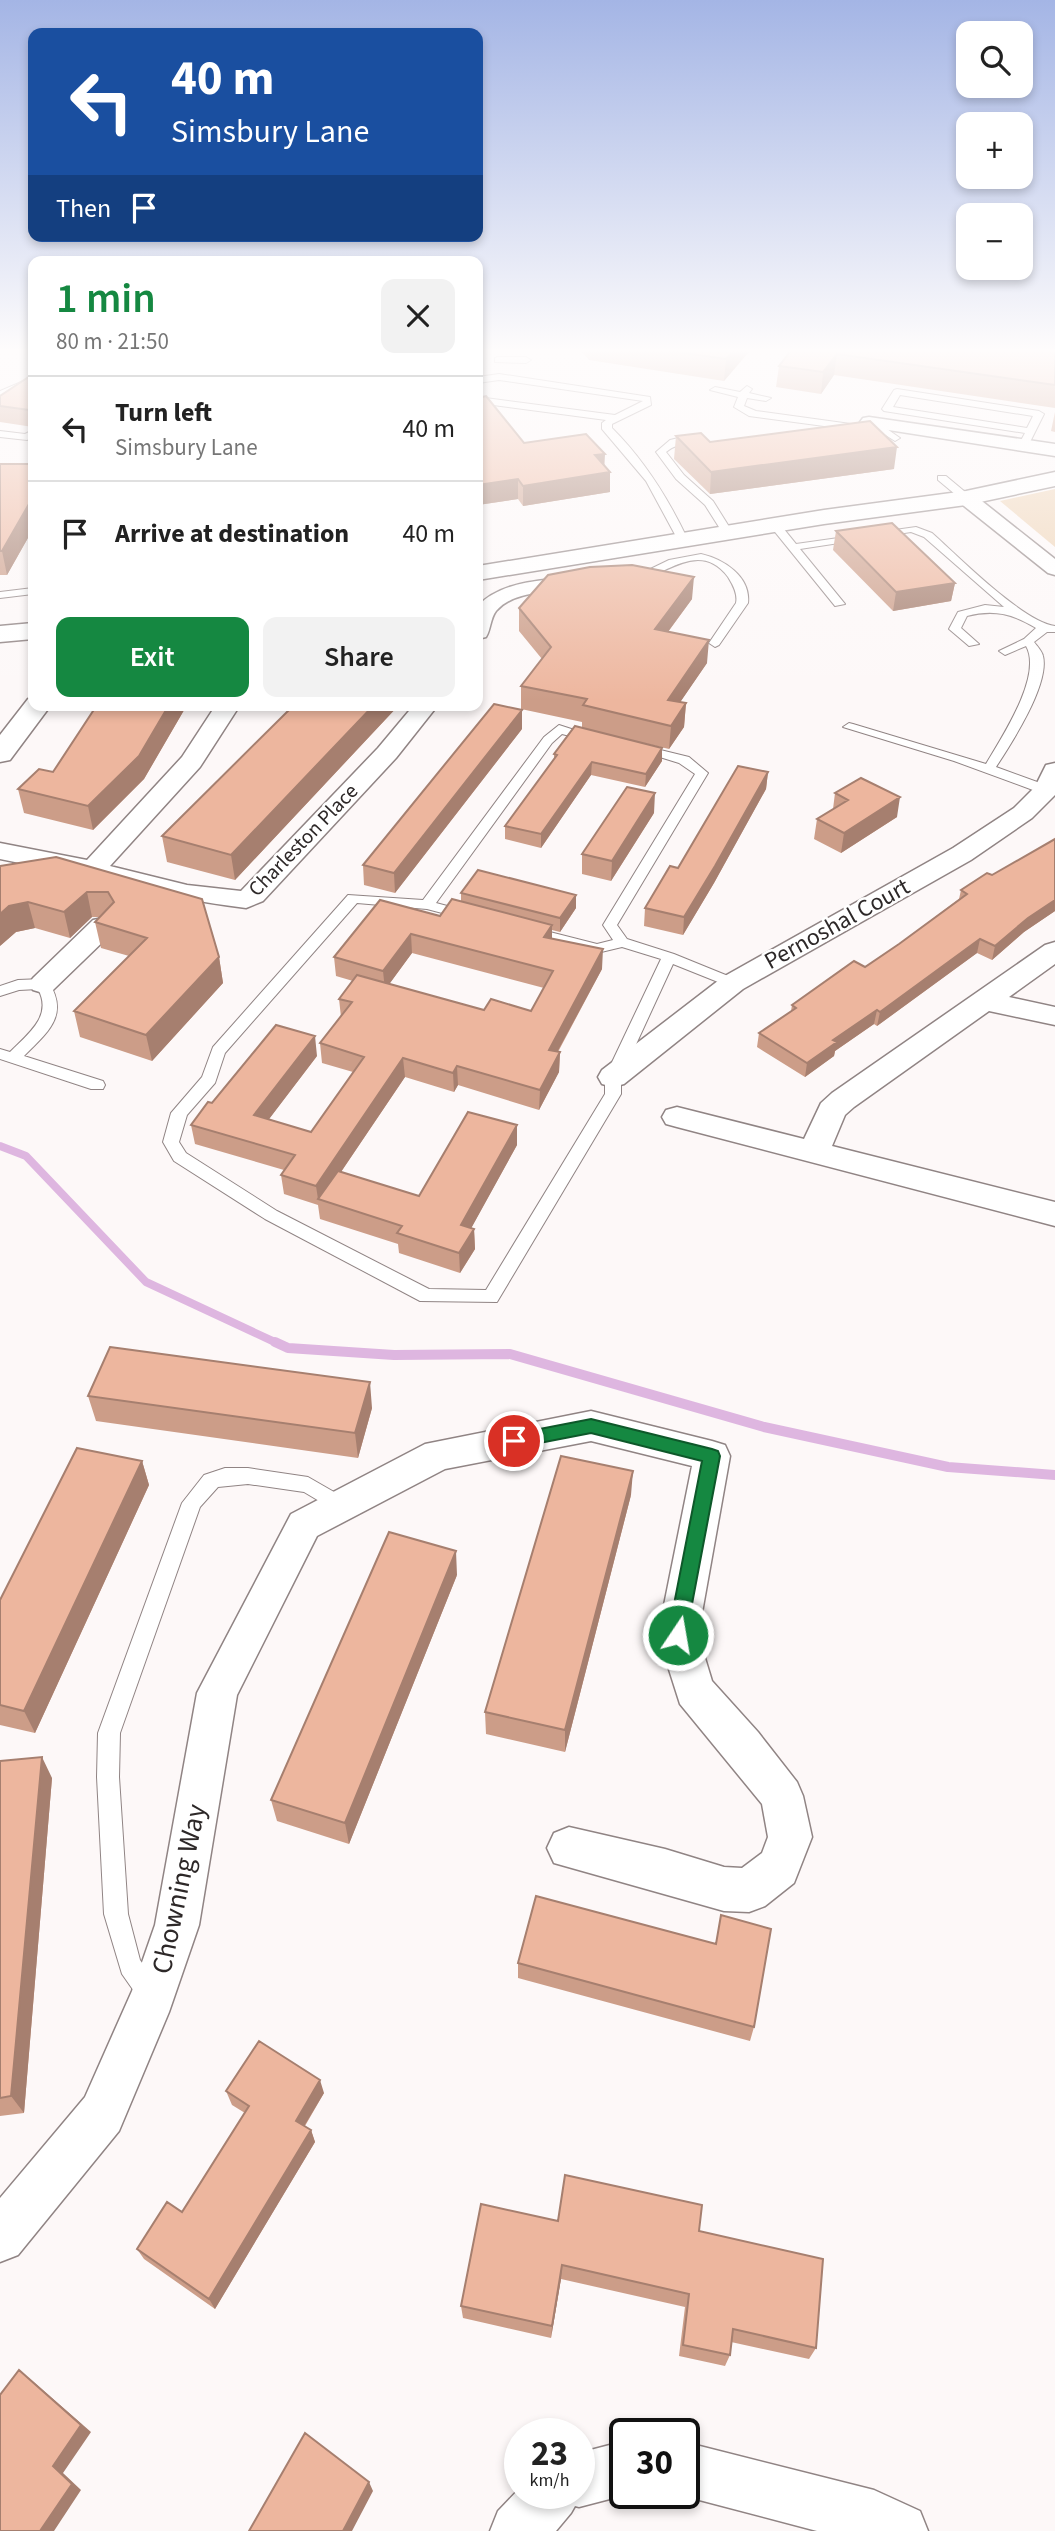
<!DOCTYPE html>
<html lang="en">
<head>
<meta charset="utf-8">
<style>
	:root { --surface:#fff; --page:#f2f2f2; --text:#222; --muted:#767676; --line:#e0e0e0; --accent:#158841 }
	body { margin:0; font-family:"Source Sans 3",sans-serif; background:var(--page); color:var(--text); height:100vh; display:flex; flex-direction:column; font-size:26px; white-space:nowrap }
	* { box-sizing:border-box; margin:0 }
	p { font-size:23px; color:var(--muted) }
	.icon { flex:none; width:38px; height:38px; fill:none; stroke:currentColor; stroke-width:2; stroke-linecap:round; stroke-linejoin:round }
	.map { position:relative; flex:1; overflow:hidden }
	.details { position:absolute; left:28px; top:256px; width:455px; height:455px; display:flex; flex-direction:column; background:var(--surface); border-radius:14px; box-shadow:0 4px 10px #0003 }
	.details>* { flex:none }
	.hud { position:absolute; left:28px; top:28px; width:455px; height:214px; border-radius:14px; box-shadow:0 4px 10px #0003; background:#1a4fa0; color:#fff; overflow:hidden }
	.tools { position:absolute; left:956px; top:21px; display:grid; gap:14px }
	.tools a { display:grid; place-items:center; width:77px; height:77px; border-radius:14px; background:var(--surface); box-shadow:0 4px 10px #0003; font-size:35px }
	.speed { position:absolute; left:504px; top:2418px; display:flex; gap:14px; font-size:35px; font-weight:700; text-align:center }
	.speed>* { display:grid; place-content:center; width:91px; height:91px; border-radius:50%; background:var(--surface); box-shadow:0 4px 10px #0003; line-height:1 }
	.speed small { font-size:18px; font-weight:400 }
	.speed .limit { border:4px solid #111; border-radius:10px; background:#fff; color:#111 }
	.pin { position:absolute; display:grid; place-items:center; width:60px; height:60px; color:#fff; margin:-30px; border:4px solid #fff; border-radius:50%; box-shadow:0 2px 7px #0007 }
	.me { position:absolute; width:77px; margin:-38px; rotate:12deg; stroke-linejoin:round; filter:drop-shadow(0 0 5px #0008) }
	.turn { display:flex; align-items:center; gap:24px; height:147px; padding:0 28px; font-size:32px }
	.turn .icon { width:91px; height:91px; stroke-width:2.5 }
	.turn b { display:block; font-size:49px; line-height:60px }
	.then { display:flex; align-items:center; height:66px; padding:0 28px; background:#0003; gap:14px; font-size:26px }
	.round { display:grid; place-items:center; flex:none; width:74px; height:74px; border-radius:14px; background:var(--page) }
	.overview { display:flex; align-items:center; justify-content:space-between; height:119px; padding:0 28px }
	h1 { font-size:42px; font-weight:600; line-height:52px; color:var(--accent) }
	.action { display:flex; gap:14px; margin-top:auto; padding:14px 28px }
	.action a { flex:1; height:80px; border-radius:14px; background:var(--accent); color:#fff; font-size:28px; font-weight:600; line-height:80px; text-align:center }
	.action a+a { background:var(--page); color:var(--text) }
	ul { padding:0; list-style:none }
	li { display:flex; align-items:center; gap:21px; height:105px; padding:0 28px; border-top:2px solid var(--line) }
	li div { flex:1 }
	li b { display:block; font-size:26px }
	li em { font-style:normal }
	.map>svg:first-child { display:block }
	.green { fill:#eed2b3 }
	.lines { fill:none; stroke-linecap:round; stroke-linejoin:round }
	.stream-far1 { stroke:#deb6e0; stroke-width:8 }
	.stream { stroke:#deb6e0; stroke-width:10 }
	.service-casing { stroke:#908484; stroke-width:2 }
	.minor-casing { stroke:#908484; stroke-width:3 }
	.tertiary-casing { stroke:#908484; stroke-width:3 }
	.service { fill:#fff; fill-rule:evenodd }
	.minor { fill:#fff; fill-rule:evenodd }
	.tertiary { fill:#fff; fill-rule:evenodd }
	.wall { fill:#cc9d88; fill-rule:evenodd }
	.shaded-wall { fill:#a67f6f }
	.building { fill:#edb69e; stroke:#a67f6f; stroke-width:2 }
	.route { fill:#158841; stroke:#0e582a; stroke-width:2 }
	.labels { text-anchor:middle; dominant-baseline:central; stroke-width:5; stroke-linejoin:round; paint-order:stroke }
	.far-street-label { font-size:21px; fill:#2d2828; stroke:#fff }
	.street-label { font-size:24px; fill:#2d2828; stroke:#fff }
	.near-street-label { font-size:28px; fill:#2d2828; stroke:#fff }
</style>
</head>
<body>
<div class="map">
<svg width="1055" height="2531" viewBox="0 0 1055 2531">
	<rect width="100%" height="100%" fill="#fdf8f8"/>
	<path class="green" d="M1055,489V547L1000,501Z"/>
	<g class="lines">
		<path class="stream-far1" d="M0,1146L26,1156L146,1282L279,1344"/>
		<path class="stream" d="M275,1342L288,1348L394,1355L510,1354L764,1427L948,1467L1055,1475"/>
		<g class="service-casing">
			<path id="service" d="M498,357H526L531,360L526,363L495,362V358Z
				M499,374L650,397L651,405L612,424V428C645,461 668,498 688,540L687,542H679L646,481L602,429V423L606,420L478,403V397L615,415L643,401L499,380L478,383V377Z
				M33,377V383L0,397V391Z
				M747,386L752,389L749,393L771,398L766,401L747,398L744,406L756,411L887,429L900,438L895,441L884,434L749,416L734,407L738,397L710,390L715,387L740,392Z
				M897,389L1039,411L1044,414L1028,446L1023,449L1018,446L1025,433L884,411L882,409L894,390ZM900,395L1033,416L1027,428L893,407Z
				M33,430V437L27,440L0,437V431L25,434Z
				M687,436L703,440C691,447 681,440 666,452L684,475L713,501L733,533L732,535H724L705,505L676,479L656,452L670,440Z
				M938,476H946L970,496V500H962L938,480Z
				M771,523H779L796,544L916,527L932,533C958,556 1023,622 1055,626V632H1047L1034,642C1037,646 1042,651 1043,656C1050,684 1011,744 996,767L1051,787V793H1041L954,761L843,727L849,723L853,724L986,764C1002,737 1043,675 1026,646L1005,655L999,651L1024,639L1036,628C1013,614 994,609 967,616L961,628L979,644L969,646L949,629L958,612L985,605L1004,607L924,537L911,532L800,549L845,604L835,606L771,527Z
				M701,554C723,559 751,576 748,603L719,645L715,647L709,643L736,603C738,594 733,585 728,577C696,534 654,588 636,576L669,560Z
				M33,588V594L0,598V592Z
				M559,725L599,738L593,742L562,734L552,743L436,903L470,912V918L465,919L427,909L357,903L225,1053L215,1083L187,1115L179,1142L186,1153L277,1211L429,1289L486,1290L605,1094V1077L661,959L622,947L597,953L525,934L523,931L530,927L597,944L613,940L603,925L695,774L679,763L634,749L640,745L689,757L708,773L617,925L627,939L674,954L738,980L740,983L738,986H728L673,964L621,1077V1094L497,1302L420,1301L265,1219L174,1161L163,1142L171,1113L202,1077L213,1047L348,895L423,900L544,737Z
				M43,979L48,981C70,1015 48,1032 24,1056L103,1081L105,1085L103,1089H91L0,1059V1049L10,1052C28,1034 53,1016 38,989L19,990L0,996V986L18,980Z
				M225,1468H248L308,1477L348,1500L351,1506L348,1512L341,1514L304,1492L248,1484L218,1487L200,1507L120,1733L119,1777L128,1914L140,1960L164,1995L161,2004L152,2007L143,2004L122,1974L104,1914L97,1777L98,1733L182,1503L204,1475Z"/>
		</g>
		<g class="minor-casing">
			<path id="minor" d="M869,417L1055,444V456L863,426L860,422L863,418Z
				M966,492L973,494L1055,559V575L1048,573L959,502L956,498L959,494Z
				M579,577L586,579L590,583L586,587C559,594 517,587 496,611C490,619 491,629 486,637L478,639V606C502,580 546,580 579,577Z
				M216,705H240L200,767L110,866L187,885L241,891L378,748L414,705H438L396,758L263,901L246,908C163,898 82,875 0,859V843L87,860L182,757Z
				M1055,763V795L1032,818L971,860L743,989L624,1084L613,1087L602,1084L598,1077L602,1070L723,977L953,848L1014,808L1035,787L1046,765Z
				M103,918L113,920L117,926L113,932L53,990L43,993L33,990L29,984L33,978L93,920Z
				M1055,942V964L1009,997L1055,1007V1025L989,1011L854,1107L845,1115L832,1146L1055,1202V1226L677,1127L666,1124L662,1117L666,1110L677,1107L804,1139L821,1103L832,1093L1045,945Z
				M591,1411L712,1441L725,1445L730,1456L698,1635L712,1681L758,1732L797,1782L803,1796L812,1837L794,1883L765,1906L749,1912L724,1911L554,1863L547,1848L554,1833L569,1827L665,1849L724,1867L742,1868L762,1853L768,1837L762,1804L680,1704L658,1635L692,1466L591,1441L445,1469L317,1536L237,1695L199,1925L169,2012L119,2131L18,2255L0,2262V2198L85,2097L132,1991L155,1925L197,1693L291,1514L425,1444Z
				M625,2441V2494H629L579,2507L575,2506L571,2513L556,2531H490L498,2511L520,2488V2494H579V2453Z
				M684,2442L874,2490L920,2511L928,2531H817L684,2496L678,2494H684Z"/>
		</g>
		<g class="tertiary-casing">
			<path id="tertiary" d="M1055,472V486L966,505L824,524L478,580V566L824,510L966,491Z
				M33,623V639L0,642V626Z
				M33,698V705H51L10,760L0,762V735L28,699Z"/>
		</g>
		<use href="#service" class="service"/>
		<use href="#minor" class="minor"/>
		<use href="#tertiary" class="tertiary"/>
	</g>
	<path class="wall" d="M482,347H505L502,350Z
		M578,347H753L724,381L589,360Z
		M794,347H1055V408L834,375L821,394L776,387L779,366Z
		M33,374V427L0,422V396Z
		M1055,412V432L1051,431Z
		M676,436L710,442L894,469L710,494L674,459Z
		M524,443L604,466L610,472V492L523,506L518,499L478,505Z
		M0,464H33V529L7,575H0Z
		M836,531L955,583L951,601L893,611L833,550Z
		M692,599L668,632L707,663L680,702L686,703L684,727L669,749L627,739L662,748V761L645,787L591,775L541,848L505,839V826L554,759V754L582,728V722L521,709V686L542,659L519,631V608Z
		M97,705H187L144,779L93,830L24,813L18,789L53,772Z
		M294,705H399L235,880L167,862L162,836Z
		M522,729L395,893L364,885L363,865L429,785Z
		M768,772L766,789L714,883L683,935L644,926L645,908L678,868Z
		M835,793L897,817L841,853L814,839L817,819L833,809Z
		M654,813L611,881L582,874V854Z
		M1055,839V911L1024,932L992,960L977,953L877,1026L874,1024L835,1051L834,1056L805,1077L757,1047L759,1033L791,1011L792,1005L865,967L899,944L959,899L961,890L992,875Z
		M56,857L219,957L223,983L152,1061L80,1037L74,1011L129,956L101,948L95,922L99,917H92L70,938L35,928L16,932L0,946Z
		M461,893L576,908L560,932L552,930V938L602,969L558,1052H560L559,1072L539,1110L458,1085L454,1092L405,1077L341,1172L419,1196L517,1125V1145L471,1228L474,1229L475,1249L460,1273L399,1253L398,1244L320,1219L318,1205L284,1194L281,1175L284,1170L195,1144L191,1125L212,1103L317,1056L268,1120L311,1132L353,1072L322,1063L320,1043L341,1017L339,999L353,981L336,976L334,957L440,916L461,902ZM412,953L544,988L531,1011L484,1010L389,984Z
		M88,1396L372,1408L358,1458L96,1421Z
		M142,1461L149,1485L35,1733L0,1725V1600Z
		M631,1495L565,1752L486,1734L485,1712Z
		M457,1575L349,1844L277,1821L271,1800Z
		M0,1761L52,1778L24,2113L0,2116Z
		M721,1915L754,2027L750,2041L518,1978V1963L716,1943Z
		M226,2091L324,2093L305,2126L311,2130L315,2142L215,2309L144,2259L137,2249L182,2212L245,2113L232,2105Z
		M558,2221L699,2231L816,2348L809,2359L731,2342L730,2355L725,2366L679,2356L685,2307L561,2279L551,2338L463,2318L461,2306Z"/>
	<path class="shaded-wall" d="M737,347H753L724,381L726,359Z
		M837,354L834,375L821,394L823,372Z
		M33,408V427L29,410Z
		M897,447L894,469L710,494L711,472Z
		M605,454L604,473L610,472V492L523,506V486L595,455Z
		M518,479V499L478,505V485Z
		M33,497V529L7,575L2,551Z
		M694,577L692,599L653,652L655,629Z
		M955,583L951,601L893,611L896,592Z
		M709,640L707,663L666,723L668,700Z
		M686,703L684,727L669,749L671,726Z
		M169,705H187L144,779L93,830L88,806Z
		M374,705H399L235,880L231,855Z
		M522,710V729L395,893L394,873Z
		M662,748V761L645,787L646,774Z
		M592,762L591,775L541,848V834Z
		M768,772L766,789L714,883L683,935L684,917Z
		M655,793L654,813L611,881L612,861Z
		M900,797L897,817L841,853L844,833Z
		M87,892L92,917L70,938L64,912Z
		M576,895V908L560,932V918Z
		M1055,900V911L1024,932L992,960L995,946L1028,918Z
		M28,902L35,928L16,932L0,946V914L9,906Z
		M552,925V944L544,937Z
		M411,934L412,953L385,990L383,971Z
		M980,939L977,953L877,1026L880,1012Z
		M603,949L602,969L548,1069L549,1050Z
		M219,957L223,983L152,1061L146,1035Z
		M877,1010L874,1024L835,1051L834,1056L805,1077L807,1063L833,1040Z
		M315,1036L317,1056L257,1135L254,1115Z
		M560,1052L559,1072L539,1110L540,1090Z
		M403,1058L405,1077L322,1200L318,1199L316,1186Z
		M457,1066L458,1085L454,1092L453,1073Z
		M517,1125V1145L462,1245L461,1225Z
		M474,1229L475,1249L460,1273L459,1253Z
		M370,1382L372,1408L358,1458L355,1433Z
		M142,1461L149,1485L35,1733L24,1711Z
		M633,1471L631,1495L565,1752V1730Z
		M456,1551L457,1575L349,1844L345,1823Z
		M42,1757L52,1778L24,2113L11,2096Z
		M320,2080L324,2093L300,2133L296,2121Z
		M311,2130L315,2142L215,2309L209,2299Z
		M562,2265L561,2279L551,2338L552,2326Z
		M29,2378L91,2432L63,2473L81,2490L54,2531H40L53,2466Z
		M369,2482L373,2491L352,2531H343Z"/>
	<path class="building" d="M642,347H737L726,359Z
		M794,347H1055V385L837,354L823,372L779,366Z
		M33,374V408L29,410L0,406V396Z
		M486,396L524,443L586,434L605,454L595,455L610,472L523,486L518,479L478,485V398Z
		M870,421L897,447L711,472L676,436L701,433L710,442Z
		M0,464H33V497L2,551H0Z
		M892,523L955,583L896,592L836,531Z
		M632,565L694,577L655,629L709,640L668,700L686,703L671,726L583,705L587,699L521,686L551,647L519,608L548,575L590,567Z
		M494,704L522,710L394,873L363,865Z
		M97,705H169L139,756L88,806L18,789L39,769L53,772Z
		M294,705H374L231,855L162,836Z
		M575,726L662,748L646,774L592,762L541,834L505,826L557,755L554,754Z
		M738,766L768,772L715,866L684,917L645,908L670,866L678,868Z
		M861,778L900,797L844,833L817,819L848,800L835,793Z
		M627,787L655,793L612,861L582,854Z
		M1055,839V900L1028,918L995,946L980,939L880,1012L877,1010L833,1040L837,1042L807,1063L759,1033L796,1008L792,1005L854,961L865,967L899,944L967,894L961,890L987,873L992,875Z
		M56,857L202,899L219,957L146,1035L74,1011L147,938L95,922L114,902L108,892H87L64,912L28,902L9,906L0,914V866Z
		M478,870L576,895L560,918L461,893Z
		M452,899L552,925L544,937L603,949L549,1050L560,1052L540,1090L457,1066L453,1073L403,1058L316,1186L281,1175L295,1155L191,1125L208,1102L212,1103L276,1025L315,1036L254,1115L311,1132L364,1057L320,1043L352,1002L339,999L357,975L484,1010L491,999L531,1011L553,971L411,934L383,971L334,957L380,900L440,916Z
		M468,1112L517,1125L461,1225L474,1229L459,1253L397,1233L402,1226L318,1199L338,1171L419,1196Z
		M110,1347L370,1382L355,1433L88,1396Z
		M77,1448L142,1461L24,1711L0,1705V1600Z
		M561,1456L633,1471L565,1730L485,1712Z
		M389,1532L456,1551L345,1823L271,1800Z
		M42,1757L11,2096L0,2098V1761Z
		M536,1896L716,1944L721,1915L771,1929L754,2027L518,1963Z
		M259,2041L320,2080L296,2121L311,2130L209,2299L137,2249L167,2202L182,2212L249,2106L226,2091Z
		M565,2175L702,2205L699,2231L823,2259L816,2348L733,2329L730,2355L683,2345L689,2294L562,2265L552,2326L461,2306L481,2204L558,2221Z
		M19,2370L81,2425L53,2466L72,2484L40,2531H0V2395Z
		M305,2433L369,2482L343,2531H249Z"/>
	<linearGradient id="sky" x2="0" y2="1"><stop stop-color="#a4b5e5"/><stop offset="0.5" stop-color="#fefcfc"/><stop offset="1" stop-color="#fefcfc" stop-opacity="0"/></linearGradient>
	<rect width="1055" height="701" fill="url(#sky)"/>
	<path class="route" d="M591,1419L712,1449L718,1451L720,1456L685,1641L678,1644L671,1641L668,1635L702,1461L591,1433L514,1448L508,1446L506,1441L508,1436L514,1434Z"/>
	<g class="labels">
		<g class="far-street-label">
			<text transform="translate(303 840) rotate(-46)">Charleston Place</text>
		</g>
		<g class="street-label">
			<text transform="translate(837 924) rotate(-29)">Pernoshal Court</text>
		</g>
		<g class="near-street-label">
			<text transform="translate(179 1889) rotate(-78)">Chowning Way</text>
		</g>
	</g>
</svg>
<div class="tools">
<a><svg class="icon" aria-label="search" viewBox="0 0 24 24"><circle cx="10" cy="10" r="6"/><path d="M15 15l6 6"/></svg></a>
<a>+</a>
<a>−</a>
</div>
<div class="speed"><div>23<small>km/h</small></div><div class="limit">30</div></div>
<div class="pin" style="left:514px;top:1441px;background:#d93025"><svg class="icon" aria-label="arrive" viewBox="0 0 24 24"><path d="M6 21V4h12l-3 4 3 4H6"/></svg></div>
<svg class="me" style="left:678px;top:1635px" viewBox="-20 -20 40 40"><circle r="17" fill="#158841" stroke="#fff" stroke-width="3"/><path d="M0-11L8 9 0 5-8 9z" fill="#fff"/></svg>
<div class="hud">
<div class="turn"><svg class="icon" aria-label="left" viewBox="0 0 24 24"><path d="M17 20v-9H6M10 6l-5 5 5 5"/></svg><div><b>40 m</b>Simsbury Lane</div></div>
<div class="then">Then<svg class="icon" aria-label="arrive" viewBox="0 0 24 24"><path d="M6 21V4h12l-3 4 3 4H6"/></svg></div>
</div>
<section class="details">
<div class="overview"><div><h1>1 min</h1><p>80 m · 21:50</p></div><a class="round"><svg class="icon" aria-label="close" viewBox="0 0 24 24"><path d="M6 6l12 12M18 6L6 18"/></svg></a></div>
<ul>
<li><svg class="icon" aria-label="left" viewBox="0 0 24 24"><path d="M17 20v-9H6M10 6l-5 5 5 5"/></svg><div><b>Turn left</b><p>Simsbury Lane</p></div><em>40 m</em></li>
<li><svg class="icon" aria-label="arrive" viewBox="0 0 24 24"><path d="M6 21V4h12l-3 4 3 4H6"/></svg><div><b>Arrive at destination</b></div><em>40 m</em></li>
</ul>
<div class="action"><a>Exit</a><a>Share</a></div>
</section>
</div>
</body>
</html>
